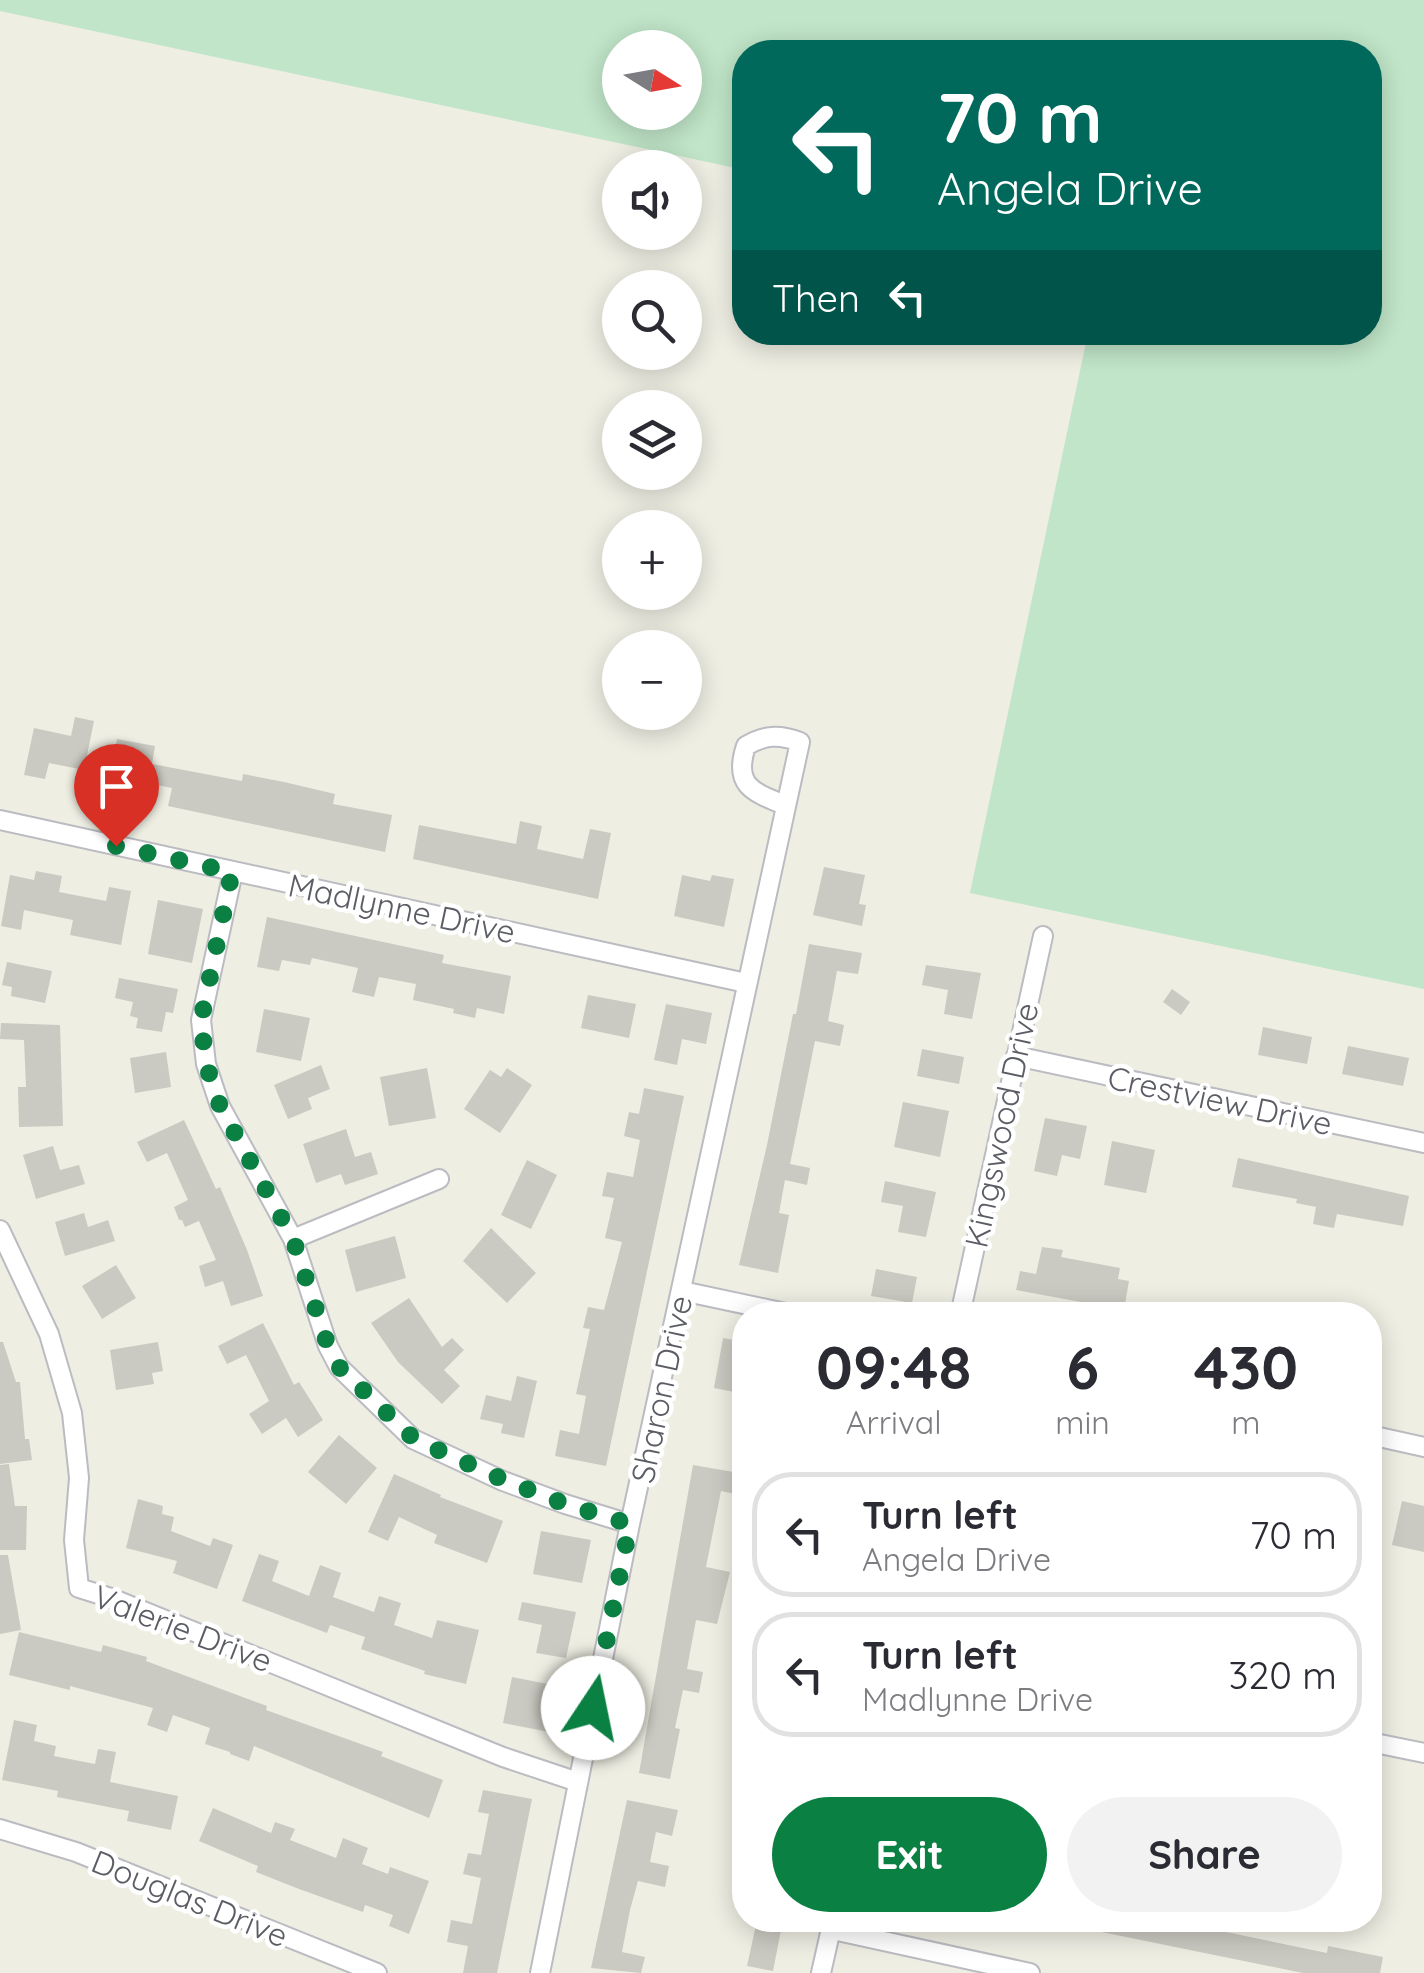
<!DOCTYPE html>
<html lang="en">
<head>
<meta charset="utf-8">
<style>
	:root { --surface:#fff; --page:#f2f2f3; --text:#2b2b33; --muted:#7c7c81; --line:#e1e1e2; --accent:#0b8043 }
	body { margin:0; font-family:Quicksand,sans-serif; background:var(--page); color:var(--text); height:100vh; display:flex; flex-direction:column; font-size:38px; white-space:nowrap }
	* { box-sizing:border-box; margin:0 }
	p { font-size:32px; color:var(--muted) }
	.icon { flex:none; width:55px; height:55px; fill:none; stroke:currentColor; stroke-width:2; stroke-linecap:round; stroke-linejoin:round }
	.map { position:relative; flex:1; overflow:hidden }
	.drawer { position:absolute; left:732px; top:1302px; width:650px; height:630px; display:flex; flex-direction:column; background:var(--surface); border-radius:40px; box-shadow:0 5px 25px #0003 }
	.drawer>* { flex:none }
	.top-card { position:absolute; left:732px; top:40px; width:650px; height:305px; border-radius:40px; box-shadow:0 5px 25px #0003; background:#00695c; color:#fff; overflow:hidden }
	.needle { width:65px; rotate:101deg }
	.buttons { position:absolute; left:602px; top:30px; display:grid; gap:20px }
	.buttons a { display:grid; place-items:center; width:100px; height:100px; border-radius:50%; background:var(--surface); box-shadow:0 5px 25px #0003; font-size:50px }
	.pin { position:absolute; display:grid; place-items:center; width:85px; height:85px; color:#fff; margin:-102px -42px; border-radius:50% 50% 50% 0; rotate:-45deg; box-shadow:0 0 10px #0007 }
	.pin .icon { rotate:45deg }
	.me { position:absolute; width:110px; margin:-55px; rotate:11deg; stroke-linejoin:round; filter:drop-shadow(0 0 8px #0008) }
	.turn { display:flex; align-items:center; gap:35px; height:210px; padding:0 40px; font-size:45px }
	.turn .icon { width:130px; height:130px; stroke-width:2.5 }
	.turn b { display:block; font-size:70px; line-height:85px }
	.then { display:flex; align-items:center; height:95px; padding:0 40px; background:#0003; gap:20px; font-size:38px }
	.eta { display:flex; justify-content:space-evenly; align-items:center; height:170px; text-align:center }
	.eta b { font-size:60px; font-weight:700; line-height:70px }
	.primary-button { display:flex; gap:20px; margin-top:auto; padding:20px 40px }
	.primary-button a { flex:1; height:115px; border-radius:60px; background:var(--accent); color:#fff; font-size:40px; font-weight:700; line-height:115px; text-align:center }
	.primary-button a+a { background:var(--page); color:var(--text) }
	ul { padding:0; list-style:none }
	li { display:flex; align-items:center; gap:30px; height:125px; margin:0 20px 15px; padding:0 20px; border:5px solid var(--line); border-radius:40px }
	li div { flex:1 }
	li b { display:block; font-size:38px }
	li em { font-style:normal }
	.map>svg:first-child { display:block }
	.green { fill:#c0e5c8; fill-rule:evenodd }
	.building { fill:#cacac2 }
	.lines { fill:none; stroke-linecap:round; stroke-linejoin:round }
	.minor-casing { stroke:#bbbbc2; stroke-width:22 }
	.minor { stroke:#fff; stroke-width:18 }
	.route { stroke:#0b8043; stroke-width:18; stroke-dasharray:0 32.4 }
	.labels { text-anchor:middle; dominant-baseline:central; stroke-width:9; stroke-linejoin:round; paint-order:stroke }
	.street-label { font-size:32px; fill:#5b5d64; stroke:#fff }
</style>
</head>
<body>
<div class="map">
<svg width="1424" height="1973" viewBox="0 0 1424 1973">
	<rect width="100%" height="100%" fill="#eeeee3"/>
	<path class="green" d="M0,0H1424V989L970,893L1088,333L1370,332V52H745V170L0,11ZM620,48H685V112H620Z"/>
	<path class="building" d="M75,717L94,721L84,770L49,763L45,779L24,775L34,728L71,736Z
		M117,739L155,746L152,764L242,781L243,774L284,782L335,794L333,804L392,815L385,852L168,806L172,788L127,779L124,795L107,792Z
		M520,821L542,826L537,849L583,859L590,829L611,833L598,899L413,859L419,825L516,844Z
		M824,867L865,875L859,904L866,905L862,926L813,915Z
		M36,871L62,876L59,892L106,901L109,887L131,891L121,945L70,935L73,920L24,910L21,930L1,926L10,875L34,880Z
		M682,875L710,881L712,875L734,879L724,927L674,916Z
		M158,900L203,909L192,963L148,954Z
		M267,917L444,955L442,963L511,976L504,1014L477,1008L475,1018L453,1013L454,1009L413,1000L416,984L379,977L374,997L352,992L358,968L312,958L310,965L282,960L279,971L257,967Z
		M809,944L862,953L858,974L837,971L828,1021L844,1025L840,1046L815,1041L790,1164L810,1168L807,1185L785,1180L779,1213L789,1215L778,1273L739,1265L767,1145L793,1014H796Z
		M7,962L52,971L45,1003L11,996L12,987L2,985Z
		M926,965L981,973L972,1019L944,1014L948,990L922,985Z
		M119,978L178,989L173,1013L166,1012L162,1032L136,1028L138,1018L130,1016L133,1002L115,998Z
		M1172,989L1190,1002L1181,1015L1163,1002Z
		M588,995L636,1004L629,1038L581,1028Z
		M666,1004L712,1013L706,1044L682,1039L677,1065L654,1060Z
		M264,1009L310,1018L301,1061L256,1052Z
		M1,1023L60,1025L63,1126L19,1127L18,1087H26L24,1040L0,1039Z
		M1263,1027L1312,1037L1307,1064L1258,1055Z
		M1348,1046L1409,1058L1403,1086L1342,1074Z
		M922,1049L964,1057L959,1084L917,1076Z
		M166,1052L171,1087L135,1093L130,1058Z
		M321,1065L330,1089L308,1098L312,1109L288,1119L274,1085Z
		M427,1068L436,1118L389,1126L380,1077Z
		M507,1068L532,1085L500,1133L464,1109L490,1070L501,1077Z
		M644,1088L684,1096L606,1466L555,1456L560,1430L579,1434L586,1396L576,1394L590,1329L583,1328L588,1307L604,1310L622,1242L605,1238L614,1198L602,1196L607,1172L633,1177L640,1140L624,1136L629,1112L639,1114Z
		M903,1102L949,1111L940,1157L894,1147Z
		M1045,1118L1087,1126L1080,1159L1062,1155L1057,1176L1034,1171Z
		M184,1120L216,1189L220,1187L247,1250L263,1296L231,1306L223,1281L205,1287L199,1266L216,1260L199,1221L185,1227L182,1220H179L174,1207L188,1200L167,1153L147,1162L137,1142Z
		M346,1129L355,1157L371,1152L378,1174L345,1185L341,1174L316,1183L303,1144Z
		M1112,1141L1155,1150L1146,1193L1104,1185Z
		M53,1146L60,1170L79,1165L85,1184L36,1199L23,1155Z
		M1238,1158L1409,1196L1403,1226L1337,1214L1334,1228L1313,1224L1316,1207L1296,1203L1297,1199L1232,1187Z
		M527,1160L557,1175L531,1229L501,1215Z
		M885,1181L936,1192L926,1237L898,1232L903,1206L881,1202Z
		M84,1213L88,1227L108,1220L115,1241L65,1256L55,1222Z
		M491,1228L536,1273L507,1303L463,1261Z
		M395,1236L406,1278L356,1292L345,1250Z
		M1042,1247L1063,1250L1061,1257L1120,1268L1118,1279L1129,1281L1124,1310L1016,1290L1020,1271L1036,1274Z
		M116,1265L136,1298L102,1319L82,1286Z
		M876,1269L917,1277L912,1303L871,1296Z
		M409,1298L442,1347L452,1338L464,1350L444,1370L460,1386L442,1404L398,1362L371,1323Z
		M263,1323L294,1385L299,1382L323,1420L298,1437L286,1418L262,1434L249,1414L269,1401L246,1355L227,1364L218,1346Z
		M723,1338L745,1342V1394L714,1388Z
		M0,1342H3L16,1382H20L25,1439H29L32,1460L0,1464Z
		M158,1342L163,1371L152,1373L154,1384L116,1390L110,1350Z
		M517,1376L537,1381L524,1438L501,1433L503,1424L480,1419L486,1395L511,1401Z
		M339,1435L377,1468L346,1504L308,1472Z
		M9,1464L15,1506H27L26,1550H0V1465Z
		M693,1465L745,1474V1496L721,1491L706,1567L730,1572L717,1624L696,1620L687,1669L703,1672L699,1693L683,1690L675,1728L680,1729L670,1779L639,1773Z
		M394,1474L441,1495L440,1497L503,1521L487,1563L434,1543L437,1535L399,1517L388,1541L368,1532Z
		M138,1499L163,1506L162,1514L174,1517L171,1531L210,1546L213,1538L233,1545L217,1589L173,1573L177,1561L126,1548Z
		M1402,1501L1424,1506V1552L1392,1545Z
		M541,1531L591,1540L582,1583L533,1574Z
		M259,1554L279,1561L272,1581L309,1596L320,1565L341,1573L333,1597L374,1612L379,1596L401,1603L394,1625L432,1638L437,1620L479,1630L466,1684L424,1674L425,1671L361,1649L365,1637L330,1625L327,1633L242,1601Z
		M0,1555H8L21,1630L0,1634Z
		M522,1602L576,1612L566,1658L536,1653L542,1625L518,1620Z
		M19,1632L101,1652L103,1645L147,1657L146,1661L267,1706L266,1710L383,1752L381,1756L443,1780L429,1818L254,1746L249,1761L230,1754V1752L205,1744L210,1728L173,1715L167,1732L147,1725L153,1708L70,1686V1690L9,1675Z
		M512,1677L558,1686L549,1732L503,1723Z
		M14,1720L37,1725L34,1741L56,1746L54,1756L95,1764L98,1749L116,1752L110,1782L178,1796L171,1830L127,1821L129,1811L57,1797L58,1791L2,1780Z
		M483,1790L532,1799L497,1973H463L468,1946L447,1942L451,1920L472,1924L481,1878L463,1874L468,1853L481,1855L489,1814L478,1812Z
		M627,1800L678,1810L672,1836L656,1832L650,1862L669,1866L665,1887L638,1881L630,1910L622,1952L645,1957L641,1973L591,1968Z
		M213,1808L271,1833L275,1822L295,1829L290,1840L336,1858L343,1838L368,1848L362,1864L388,1874L390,1867L429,1881L409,1934L389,1926L393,1915L365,1905L363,1912L299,1889L256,1872L258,1866L199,1841Z
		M757,1920H783L773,1971L747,1966Z
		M1078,1920H1193L1192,1925L1327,1953L1328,1946L1383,1957L1380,1973H1303L1077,1927Z"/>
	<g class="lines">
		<g class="minor-casing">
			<path id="minor" d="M0,820L746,983
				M233,872L201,1020L206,1064L220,1106L293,1239L328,1346L339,1367L413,1439L503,1481L565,1504L630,1524
				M1016,1056L1424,1143
				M0,1230L49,1334L72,1413L79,1478L74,1540L79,1588L111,1598L503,1757L578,1782
				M293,1239L439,1179
				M682,1291L795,1315
				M960,1315L1043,936
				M1370,1435L1424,1447
				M1370,1742L1424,1753
				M0,1829L76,1852L377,1973
				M833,1930L1030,1973
				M540,1973L630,1524L800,742C779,734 764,735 746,746C733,785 752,792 785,805
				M821,1973L833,1920"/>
		</g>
		<use href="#minor" class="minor"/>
	</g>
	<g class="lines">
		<path class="route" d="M116,846L232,872L201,1020L206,1064L220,1106L293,1239L328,1346L339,1367L414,1439L504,1480L565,1504L630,1524L593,1708"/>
	</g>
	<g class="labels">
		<g class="street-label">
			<text transform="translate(402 908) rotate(12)">Madlynne Drive</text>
			<text transform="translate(1220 1100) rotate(12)">Crestview Drive</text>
			<text transform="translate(1001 1125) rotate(-78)">Kingswood Drive</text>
			<text transform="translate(661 1389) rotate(-78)">Sharon Drive</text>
			<text transform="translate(183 1628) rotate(21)">Valerie Drive</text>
			<text transform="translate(190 1898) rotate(22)">Douglas Drive</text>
		</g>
	</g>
</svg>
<div class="buttons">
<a><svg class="needle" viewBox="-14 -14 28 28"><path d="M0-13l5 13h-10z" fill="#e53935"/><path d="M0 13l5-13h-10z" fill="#7c7c81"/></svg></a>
<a><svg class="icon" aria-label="sound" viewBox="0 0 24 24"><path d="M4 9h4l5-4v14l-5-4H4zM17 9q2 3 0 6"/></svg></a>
<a><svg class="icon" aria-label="search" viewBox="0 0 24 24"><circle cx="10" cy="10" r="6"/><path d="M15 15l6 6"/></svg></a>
<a><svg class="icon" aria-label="layers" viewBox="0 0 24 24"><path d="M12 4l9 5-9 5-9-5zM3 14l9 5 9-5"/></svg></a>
<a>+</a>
<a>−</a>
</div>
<div class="pin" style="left:116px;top:846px;background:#d93025"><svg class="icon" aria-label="arrive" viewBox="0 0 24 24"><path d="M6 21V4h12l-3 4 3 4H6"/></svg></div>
<svg class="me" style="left:593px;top:1708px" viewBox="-20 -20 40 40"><circle r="19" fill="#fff"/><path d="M0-13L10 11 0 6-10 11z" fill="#0b8043"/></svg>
<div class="top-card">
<div class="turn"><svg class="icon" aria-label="left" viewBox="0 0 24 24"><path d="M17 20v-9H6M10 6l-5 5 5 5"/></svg><div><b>70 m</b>Angela Drive</div></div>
<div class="then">Then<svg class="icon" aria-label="left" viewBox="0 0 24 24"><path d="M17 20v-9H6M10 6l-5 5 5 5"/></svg></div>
</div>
<section class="drawer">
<div class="eta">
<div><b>09:48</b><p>Arrival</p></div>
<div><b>6</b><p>min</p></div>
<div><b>430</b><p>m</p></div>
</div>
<ul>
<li><svg class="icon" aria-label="left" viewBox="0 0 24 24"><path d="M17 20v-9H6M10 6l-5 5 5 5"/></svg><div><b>Turn left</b><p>Angela Drive</p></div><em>70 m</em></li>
<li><svg class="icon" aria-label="left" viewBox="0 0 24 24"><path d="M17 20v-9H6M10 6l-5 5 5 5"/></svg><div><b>Turn left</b><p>Madlynne Drive</p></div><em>320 m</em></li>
</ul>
<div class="primary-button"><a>Exit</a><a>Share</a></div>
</section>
</div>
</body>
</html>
